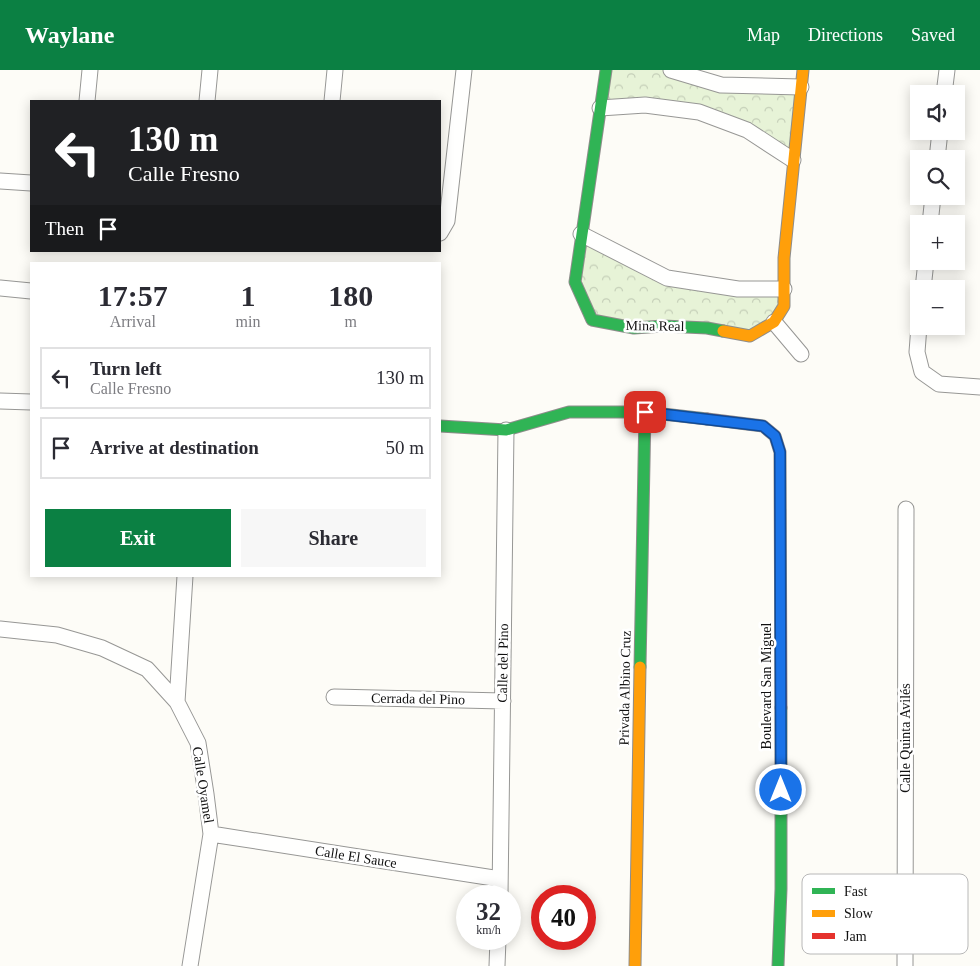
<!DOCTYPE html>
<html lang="en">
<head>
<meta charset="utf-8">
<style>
	:root { --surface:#fff; --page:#f7f7f7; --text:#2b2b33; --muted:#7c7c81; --line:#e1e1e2; --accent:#0b8043 }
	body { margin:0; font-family:"Times New Roman",serif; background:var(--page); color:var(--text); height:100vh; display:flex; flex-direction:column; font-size:19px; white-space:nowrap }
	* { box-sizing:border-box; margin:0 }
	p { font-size:16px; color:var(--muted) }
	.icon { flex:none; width:28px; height:28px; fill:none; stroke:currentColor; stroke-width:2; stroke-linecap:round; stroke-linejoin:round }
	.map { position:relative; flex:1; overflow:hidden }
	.details { position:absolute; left:30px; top:192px; width:411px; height:315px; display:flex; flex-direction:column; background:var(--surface); border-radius:0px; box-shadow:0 2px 12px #0003 }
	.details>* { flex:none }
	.guide { position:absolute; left:30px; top:30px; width:411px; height:152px; border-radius:0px; box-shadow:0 2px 12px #0003; background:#202124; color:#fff; overflow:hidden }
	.buttons { position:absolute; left:910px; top:15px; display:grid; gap:10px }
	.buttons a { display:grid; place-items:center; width:55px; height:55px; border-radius:0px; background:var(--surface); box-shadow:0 2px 12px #0003; font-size:25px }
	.speed { position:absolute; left:456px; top:815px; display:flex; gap:10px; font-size:25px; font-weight:700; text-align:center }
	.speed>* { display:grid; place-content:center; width:65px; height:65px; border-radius:50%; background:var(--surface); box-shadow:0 2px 12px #0003; line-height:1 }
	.speed small { font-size:12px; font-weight:400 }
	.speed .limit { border:8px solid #d22; background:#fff; color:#111 }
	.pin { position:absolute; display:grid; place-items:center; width:42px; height:42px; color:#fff; margin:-21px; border-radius:10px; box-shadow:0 2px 8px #0006 }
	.me { position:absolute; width:55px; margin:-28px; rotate:0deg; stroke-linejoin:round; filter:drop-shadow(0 0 4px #0008) }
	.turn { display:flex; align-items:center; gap:18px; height:105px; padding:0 15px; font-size:22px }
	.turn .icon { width:65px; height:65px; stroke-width:2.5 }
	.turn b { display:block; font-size:35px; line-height:42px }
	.then { display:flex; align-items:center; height:48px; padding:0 15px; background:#0003; gap:10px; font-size:19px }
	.eta { display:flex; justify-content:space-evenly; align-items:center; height:85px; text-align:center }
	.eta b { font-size:30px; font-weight:800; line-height:35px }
	.cta { display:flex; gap:10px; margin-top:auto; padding:10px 15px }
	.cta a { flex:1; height:58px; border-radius:0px; background:var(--accent); color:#fff; font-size:20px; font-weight:800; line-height:58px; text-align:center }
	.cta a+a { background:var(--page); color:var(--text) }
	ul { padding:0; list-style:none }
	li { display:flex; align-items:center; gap:15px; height:62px; margin:0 10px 8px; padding:0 5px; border:2px solid var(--line); border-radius:0px }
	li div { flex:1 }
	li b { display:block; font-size:19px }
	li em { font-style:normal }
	header { display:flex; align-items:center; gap:30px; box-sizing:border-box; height:70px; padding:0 25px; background:var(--accent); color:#fff }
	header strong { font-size:24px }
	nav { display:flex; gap:28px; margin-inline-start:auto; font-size:18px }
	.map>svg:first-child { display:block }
	.park { fill:url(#park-crowns) }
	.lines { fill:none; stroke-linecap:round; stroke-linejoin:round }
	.street-casing { stroke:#979795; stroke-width:17 }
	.fast-casing { stroke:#8e8d8b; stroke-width:13 }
	.slow-casing { stroke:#8e8d8b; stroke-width:13 }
	.jam-casing { stroke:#8e8d8b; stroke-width:13 }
	.street { stroke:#fffffe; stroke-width:15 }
	.fast { stroke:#30b455; stroke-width:11 }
	.slow { stroke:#ff9f0a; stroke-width:11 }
	.jam { stroke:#e5322d; stroke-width:11 }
	.route-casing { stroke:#114b97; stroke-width:12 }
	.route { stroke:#1a73e8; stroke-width:9 }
	.labels { text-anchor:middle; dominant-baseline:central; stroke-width:5; stroke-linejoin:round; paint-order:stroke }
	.street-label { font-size:14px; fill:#111; stroke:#fff }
	.key { fill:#fff; stroke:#b8b8b8; stroke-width:1 }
	.key-label { font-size:14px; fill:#111 }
</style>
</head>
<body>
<header>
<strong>Waylane</strong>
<nav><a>Map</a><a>Directions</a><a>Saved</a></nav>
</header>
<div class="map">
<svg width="980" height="896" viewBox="0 0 980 896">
	<defs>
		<pattern id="park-crowns" width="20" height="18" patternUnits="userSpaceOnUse" patternTransform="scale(1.25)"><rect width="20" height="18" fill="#e7f3d7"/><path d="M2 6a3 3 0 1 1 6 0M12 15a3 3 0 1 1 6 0" fill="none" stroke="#c5cfb8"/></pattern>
	</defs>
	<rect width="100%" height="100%" fill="#fdfcf7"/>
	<path class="park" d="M606,0H671L721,15L801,17L793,90L699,42L600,38Z
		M581,164L667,208L784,219V236L750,266L592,250L575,212Z"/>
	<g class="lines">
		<g class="street-casing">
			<path id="street" d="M671,0L721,15L801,17
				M944,24L947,0
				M87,31L90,0
				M207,31L210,0
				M332,31L335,0
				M600,38L645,35L699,42L747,60L793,90
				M937,89L940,61
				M0,111L31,113
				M930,154L933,126
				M440,163L447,151L464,0
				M581,164L667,208L738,219H784
				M0,218L31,221
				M923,219L926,191
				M774,252L801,284
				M919,256L917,282L922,302L939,314L980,317
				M0,331L31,332
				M185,506L177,632L198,673L206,724L211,764L190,896
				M0,559L57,565L102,578L147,599L177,632
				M334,627L503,631
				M211,764L500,809
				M500,826L506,360
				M497,896L498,869
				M905,896L906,439"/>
		</g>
		<g class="fast-casing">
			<path id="fast" d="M606,0L575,212L592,250L634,258L663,256L707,258L723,261
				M440,356L506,360L569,342H645L707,349
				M640,597L645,342
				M778,896L781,819V638"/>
		</g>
		<g class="slow-casing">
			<path id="slow" d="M723,261L750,266L774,252L784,236V188L803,0
				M635,896L640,597"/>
		</g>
		<g class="jam-casing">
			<path id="jam" d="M707,349L763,356L775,366L780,382L781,638"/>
		</g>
		<use href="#street" class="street"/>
		<use href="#fast" class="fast"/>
		<use href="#slow" class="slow"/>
		<use href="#jam" class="jam"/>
	</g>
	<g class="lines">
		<g class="route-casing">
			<path id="route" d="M645,342L763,356L775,366L780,382L781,720"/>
		</g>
		<use href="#route" class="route"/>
	</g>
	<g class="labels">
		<g class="street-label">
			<text transform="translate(655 256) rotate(1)">Mina Real</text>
			<text transform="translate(503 593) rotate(-89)">Calle del Pino</text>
			<text transform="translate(766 616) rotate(-90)">Boulevard San Miguel</text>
			<text transform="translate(625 618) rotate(-89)">Privada Albino Cruz</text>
			<text transform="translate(418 629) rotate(1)">Cerrada del Pino</text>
			<text transform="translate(905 668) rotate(-90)">Calle Quinta Avilés</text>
			<text transform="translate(203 715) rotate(81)">Calle Oyamel</text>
			<text transform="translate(356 787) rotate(9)">Calle El Sauce</text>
		</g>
	</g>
	<rect x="802" y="804" width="166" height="80" rx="8" class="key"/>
	<rect x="812" y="818" width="23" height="6" fill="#30b455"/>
	<rect x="812" y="840" width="23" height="7" fill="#ff9f0a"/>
	<rect x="812" y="863" width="23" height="6" fill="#e5322d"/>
	<g class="key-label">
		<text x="844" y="826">Fast</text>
		<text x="844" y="848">Slow</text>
		<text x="844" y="871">Jam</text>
	</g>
</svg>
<div class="buttons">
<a><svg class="icon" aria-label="sound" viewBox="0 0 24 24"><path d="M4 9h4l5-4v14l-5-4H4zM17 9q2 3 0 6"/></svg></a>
<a><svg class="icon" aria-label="search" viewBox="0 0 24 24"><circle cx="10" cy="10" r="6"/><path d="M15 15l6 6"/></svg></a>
<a>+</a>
<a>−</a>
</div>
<div class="speed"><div>32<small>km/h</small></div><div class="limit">40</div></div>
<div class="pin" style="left:645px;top:342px;background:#d93025"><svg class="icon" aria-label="arrive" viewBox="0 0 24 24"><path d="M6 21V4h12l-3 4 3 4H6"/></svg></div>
<svg class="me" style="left:781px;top:720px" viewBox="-20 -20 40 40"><circle r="17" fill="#1a73e8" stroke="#fff" stroke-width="3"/><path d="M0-11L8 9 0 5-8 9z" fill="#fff"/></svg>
<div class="guide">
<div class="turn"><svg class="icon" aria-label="left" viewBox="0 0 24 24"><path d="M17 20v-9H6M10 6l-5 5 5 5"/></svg><div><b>130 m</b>Calle Fresno</div></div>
<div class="then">Then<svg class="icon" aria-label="arrive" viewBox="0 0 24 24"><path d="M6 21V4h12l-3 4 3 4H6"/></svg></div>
</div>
<section class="details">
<div class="eta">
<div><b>17:57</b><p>Arrival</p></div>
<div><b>1</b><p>min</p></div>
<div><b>180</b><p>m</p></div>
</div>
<ul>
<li><svg class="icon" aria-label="left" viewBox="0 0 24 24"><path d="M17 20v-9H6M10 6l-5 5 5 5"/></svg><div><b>Turn left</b><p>Calle Fresno</p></div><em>130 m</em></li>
<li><svg class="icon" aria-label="arrive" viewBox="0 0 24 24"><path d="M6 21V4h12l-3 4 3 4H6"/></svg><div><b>Arrive at destination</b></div><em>50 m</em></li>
</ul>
<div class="cta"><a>Exit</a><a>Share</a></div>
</section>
</div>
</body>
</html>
